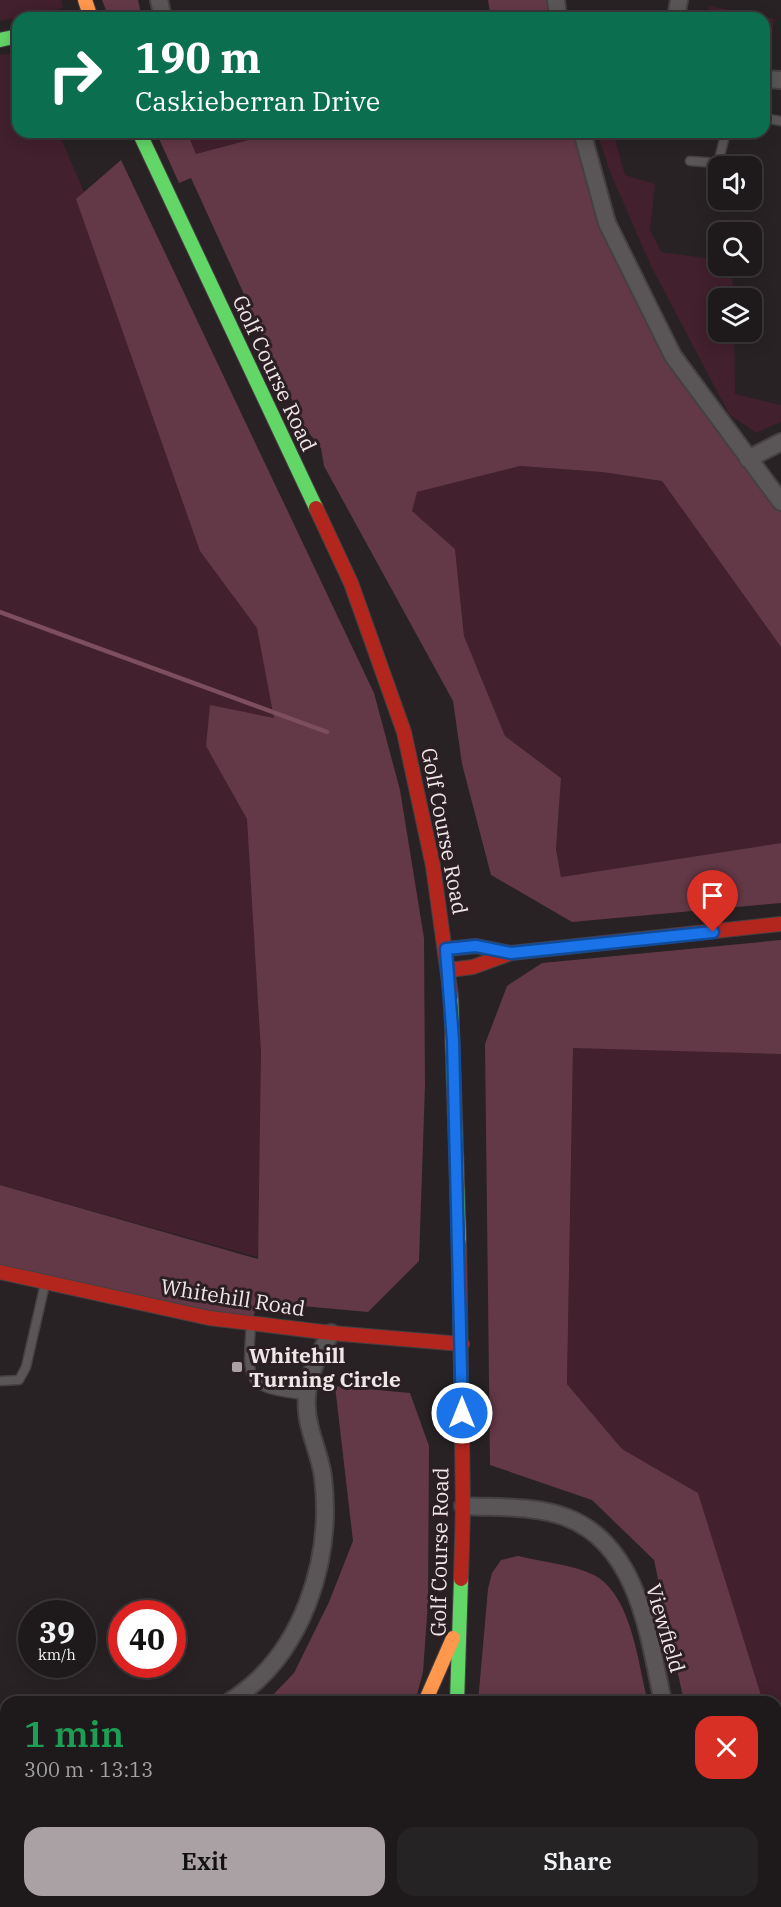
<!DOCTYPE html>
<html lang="en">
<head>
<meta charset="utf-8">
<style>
	:root { --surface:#1e1a1b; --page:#262324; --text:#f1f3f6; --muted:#a1a1a3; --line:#3c383a; --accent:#a9a1a3 }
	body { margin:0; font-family:"IBM Plex Serif",serif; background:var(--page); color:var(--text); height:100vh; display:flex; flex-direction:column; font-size:22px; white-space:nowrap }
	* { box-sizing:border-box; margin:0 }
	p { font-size:20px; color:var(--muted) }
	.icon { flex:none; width:33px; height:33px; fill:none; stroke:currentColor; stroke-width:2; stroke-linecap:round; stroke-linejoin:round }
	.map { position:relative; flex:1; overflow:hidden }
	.details { position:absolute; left:0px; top:1696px; width:782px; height:212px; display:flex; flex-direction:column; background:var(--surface); border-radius:18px 18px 0 0; box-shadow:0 3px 15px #0003,0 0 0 2px var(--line) }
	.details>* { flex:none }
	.top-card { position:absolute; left:12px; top:12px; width:758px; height:126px; border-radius:18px; box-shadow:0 3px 15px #0003,0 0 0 2px var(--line); background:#0b6e4f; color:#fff; overflow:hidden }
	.controls { position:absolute; left:708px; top:156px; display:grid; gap:12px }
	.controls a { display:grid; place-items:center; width:54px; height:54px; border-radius:12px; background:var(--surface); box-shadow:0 3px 15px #0003,0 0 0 2px var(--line); font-size:30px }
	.speed { position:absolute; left:18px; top:1600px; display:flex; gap:12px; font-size:30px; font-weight:700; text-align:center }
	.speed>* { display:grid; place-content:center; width:78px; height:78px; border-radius:50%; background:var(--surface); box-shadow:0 3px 15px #0003,0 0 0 2px var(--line); line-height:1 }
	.speed small { font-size:15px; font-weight:400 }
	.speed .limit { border:9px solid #d22; background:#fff; color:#111 }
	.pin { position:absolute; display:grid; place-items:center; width:51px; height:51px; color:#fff; margin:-62px -26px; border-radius:50% 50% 50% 0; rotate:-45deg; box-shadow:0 0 6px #0007 }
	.pin .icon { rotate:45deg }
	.me { position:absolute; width:66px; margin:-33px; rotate:0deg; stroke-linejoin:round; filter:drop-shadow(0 0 4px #0008) }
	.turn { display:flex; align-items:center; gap:21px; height:126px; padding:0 24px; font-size:27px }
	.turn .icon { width:78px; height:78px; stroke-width:2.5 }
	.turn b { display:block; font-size:42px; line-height:51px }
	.round { display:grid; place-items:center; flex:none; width:63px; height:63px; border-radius:18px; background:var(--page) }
	.summary { display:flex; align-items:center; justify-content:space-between; height:102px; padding:0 24px }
	h1 { font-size:36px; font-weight:600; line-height:45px; color:#1e9e55 }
	.action { display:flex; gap:12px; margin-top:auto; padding:12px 24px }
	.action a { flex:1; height:69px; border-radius:18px; background:var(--accent); color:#111; font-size:24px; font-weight:600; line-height:69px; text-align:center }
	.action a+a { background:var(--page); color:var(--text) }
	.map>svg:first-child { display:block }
	.green { fill:#42202d }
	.forest { fill:#633847 }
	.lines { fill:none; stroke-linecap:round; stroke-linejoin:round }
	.stream { stroke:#7d4e5e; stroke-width:4.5 }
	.lane-casing { stroke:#454042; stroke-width:11 }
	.street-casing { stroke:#454042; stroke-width:20 }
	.fast-casing { stroke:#454042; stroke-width:16 }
	.slow-casing { stroke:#454042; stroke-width:16 }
	.jam-casing { stroke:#454042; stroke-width:16 }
	.lane { stroke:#5a5556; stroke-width:8 }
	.street { stroke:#5a5556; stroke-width:16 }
	.fast { stroke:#63d668; stroke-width:14 }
	.slow { stroke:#ff974d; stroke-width:14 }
	.jam { stroke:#b3261e; stroke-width:14 }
	.route-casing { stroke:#114b97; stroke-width:15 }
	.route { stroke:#1a73e8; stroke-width:10 }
	.poi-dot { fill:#a9a1a3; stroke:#2b1f23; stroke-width:2 }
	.labels { text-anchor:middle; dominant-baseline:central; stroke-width:6; stroke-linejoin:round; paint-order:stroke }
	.street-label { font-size:21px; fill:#efe6e8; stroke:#2b1f23 }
	.poi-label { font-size:21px; font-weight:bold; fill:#efe6e8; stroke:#2b1f23; text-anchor:start }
</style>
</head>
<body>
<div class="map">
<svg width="781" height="1907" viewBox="0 0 781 1907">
	<rect width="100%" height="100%" fill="#282224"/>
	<path class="green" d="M0,0H61L63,8L0,21Z
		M709,6L774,19L768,64H764V18H707Z
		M18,53V132H58L275,630L282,1006L257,1257L0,1185V55Z
		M187,132H278L196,154Z
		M597,132H613L625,175L655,184L650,230L661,252L718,260V266H732L733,298H718V332H734L735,394L781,405V422L756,433L729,414L651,266L610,172Z
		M520,466L602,472L662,481L781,647V843L561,877L556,849L561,778L505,736L464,636L455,549L412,511L416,492Z
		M573,1047L781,1054V1771L776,1752V1702H761L698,1493L622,1449L567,1384Z"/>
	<path class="forest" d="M102,0H138L142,18H109Z
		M488,0H556L558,18H491Z
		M156,132H187L196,154L278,132H582L607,223L673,356L781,502V647L662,481L602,472L520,466L417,492L412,511L455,549L464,636L505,736L561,778L556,849L561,877L781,843V903L572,922L491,875L462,764L453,701L324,466L321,448L305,428L191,178L179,183Z
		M121,160L374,693L400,790L424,938L425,1085L419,1261L368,1312L258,1302L251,1324L0,1272V1185L258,1259L261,1052L247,819L206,746L210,705L274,718L257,628L200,551L76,199Z
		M781,940V1054L573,1048L567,1384L622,1449L698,1493L763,1702H684L654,1560L592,1500L490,1465L485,1044L507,986L542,963Z
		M335,1386L410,1393L429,1446L428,1602L423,1672L415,1702H266L294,1673L329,1602L353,1541Z
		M518,1556C542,1562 571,1564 594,1575C632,1595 638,1664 648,1702H478L488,1589L492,1573L501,1560Z
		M776,1747L781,1767V1906L776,1902Z
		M209,1902H389L392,1907H207Z
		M477,1902H716L719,1907H477Z"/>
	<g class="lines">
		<path class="stream" d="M0,612L327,732"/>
		<g class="lane-casing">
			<path id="lane" d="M764,118L781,121
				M690,161L718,163L726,132
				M251,1324C247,1382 245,1388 305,1395
				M0,1381L19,1380L26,1367L45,1284"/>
		</g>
		<g class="street-casing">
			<path id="street" d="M159,0L163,18
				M556,0L558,18
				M676,18L679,0
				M764,79L781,80
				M582,132L607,223L673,356L781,502
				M748,459L781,442
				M463,1506C497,1508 536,1505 568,1518C639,1546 649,1638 663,1702
				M229,1702C303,1656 333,1560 323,1477C321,1461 314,1444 310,1428C300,1391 313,1364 331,1333
				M0,1736L6,1737
				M0,1858L6,1860
				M740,1902L744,1907"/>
		</g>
		<g class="fast-casing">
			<path id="fast" d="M0,40L18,36
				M139,132L316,508
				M451,996L459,1243
				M457,1702L461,1579
				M450,1902L453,1907
				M149,1907L152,1902"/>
		</g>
		<g class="slow-casing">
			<path id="slow" d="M85,0L91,18
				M425,1702L453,1638
				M176,1907L178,1902"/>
		</g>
		<g class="jam-casing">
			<path id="jam" d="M316,508L351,583L404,732L433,866L451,996
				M446,949L476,946L511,953L781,924
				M449,970L473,967L511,953
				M459,1243L463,1506L461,1579
				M0,1272L209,1318L331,1333L462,1344"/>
		</g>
		<use href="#lane" class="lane"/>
		<use href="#street" class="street"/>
		<use href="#fast" class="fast"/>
		<use href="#slow" class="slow"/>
		<use href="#jam" class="jam"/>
	</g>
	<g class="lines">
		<g class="route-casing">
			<path id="route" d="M462,1413L453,1041L446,949L476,946L511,953L713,932"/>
		</g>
		<use href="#route" class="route"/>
	</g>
	<rect class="poi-dot" x="231" y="1361" width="12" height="12" rx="3"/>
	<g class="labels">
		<g class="street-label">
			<text transform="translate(275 373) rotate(65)">Golf Course Road</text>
			<text transform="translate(445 831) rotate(79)">Golf Course Road</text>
			<text transform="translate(233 1297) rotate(9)">Whitehill Road</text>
			<text transform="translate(439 1552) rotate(-89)">Golf Course Road</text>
			<text transform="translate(666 1628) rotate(74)">Viewfield</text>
		</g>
		<g class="poi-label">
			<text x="249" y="1355">Whitehill<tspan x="249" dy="24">Turning Circle</tspan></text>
		</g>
	</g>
</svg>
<div class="controls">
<a><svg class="icon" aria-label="sound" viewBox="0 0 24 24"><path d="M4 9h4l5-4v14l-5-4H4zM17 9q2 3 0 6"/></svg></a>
<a><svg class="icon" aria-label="search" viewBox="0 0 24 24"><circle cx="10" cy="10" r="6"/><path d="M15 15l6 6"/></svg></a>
<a><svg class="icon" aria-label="layers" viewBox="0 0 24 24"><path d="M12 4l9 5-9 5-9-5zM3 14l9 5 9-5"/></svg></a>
</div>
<div class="speed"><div>39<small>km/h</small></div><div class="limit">40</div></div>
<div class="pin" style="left:713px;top:932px;background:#d93025"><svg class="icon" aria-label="arrive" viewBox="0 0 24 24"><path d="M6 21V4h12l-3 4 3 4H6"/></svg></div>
<svg class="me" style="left:462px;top:1413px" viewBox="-20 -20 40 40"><circle r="17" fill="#1a73e8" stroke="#fff" stroke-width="3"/><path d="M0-11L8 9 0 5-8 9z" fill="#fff"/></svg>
<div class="top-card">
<div class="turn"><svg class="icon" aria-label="right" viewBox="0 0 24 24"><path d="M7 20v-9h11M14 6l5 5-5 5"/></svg><div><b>190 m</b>Caskieberran Drive</div></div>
</div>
<section class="details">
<div class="summary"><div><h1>1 min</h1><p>300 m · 13:13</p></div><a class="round" style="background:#d93025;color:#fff"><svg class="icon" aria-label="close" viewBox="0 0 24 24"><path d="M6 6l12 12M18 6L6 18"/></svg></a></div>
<div class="action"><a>Exit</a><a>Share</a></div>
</section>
</div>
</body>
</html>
